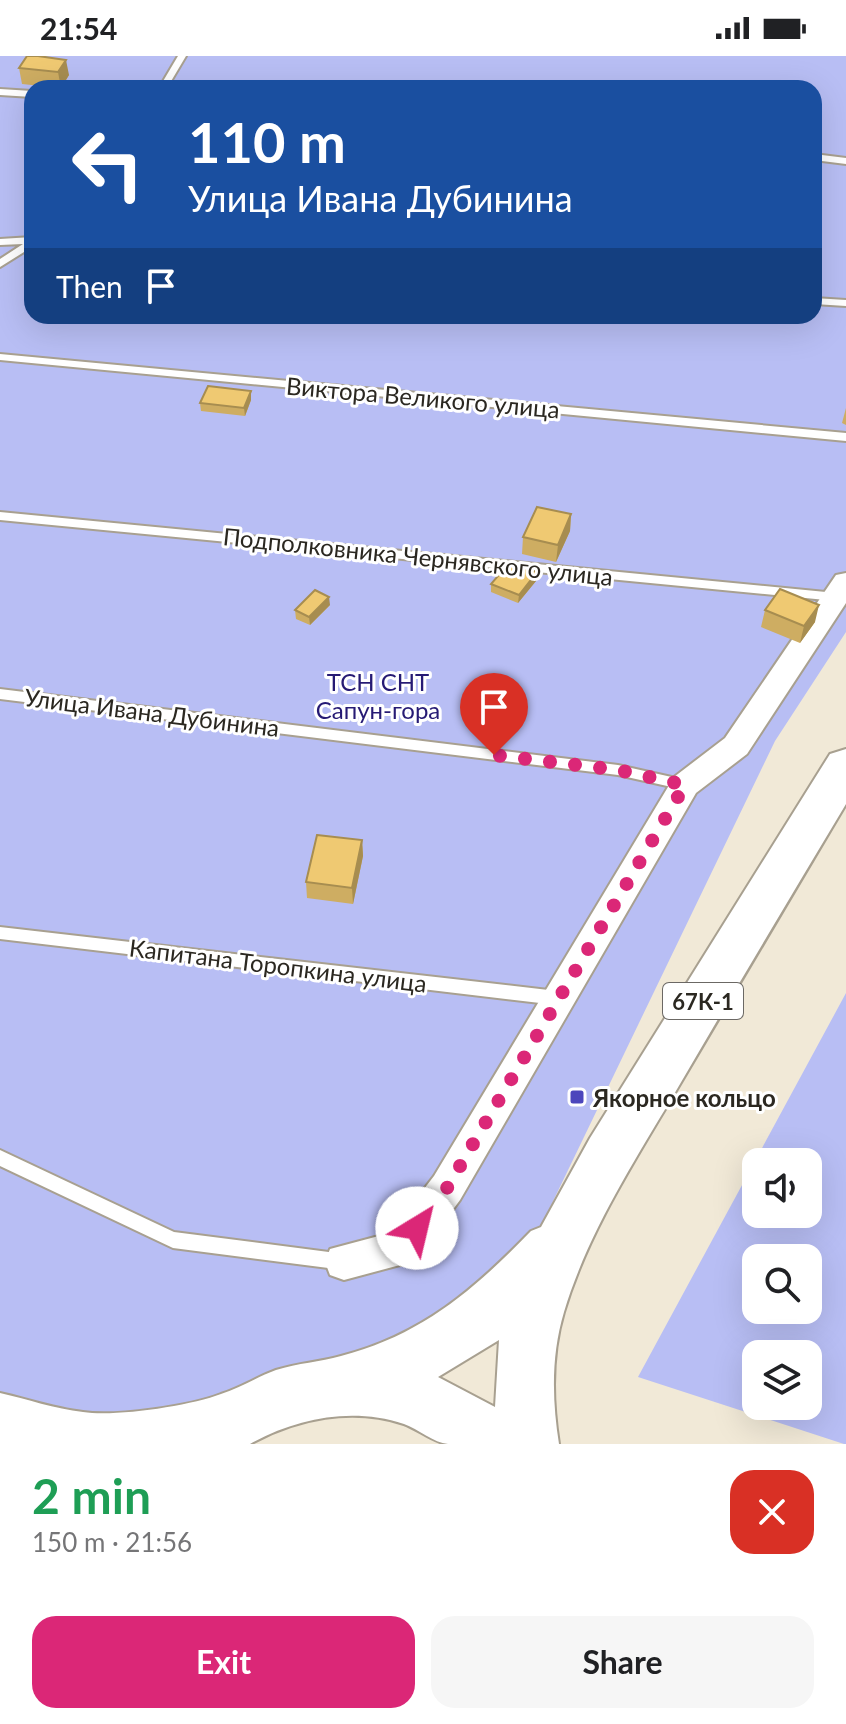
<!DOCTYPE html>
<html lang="en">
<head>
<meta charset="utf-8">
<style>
	:root { --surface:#fff; --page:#f6f6f6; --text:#202124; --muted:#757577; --accent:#db2777 }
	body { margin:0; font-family:Lato,sans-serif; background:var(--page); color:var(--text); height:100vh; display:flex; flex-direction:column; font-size:30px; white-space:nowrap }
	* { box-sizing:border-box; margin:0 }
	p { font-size:26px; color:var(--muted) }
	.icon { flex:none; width:44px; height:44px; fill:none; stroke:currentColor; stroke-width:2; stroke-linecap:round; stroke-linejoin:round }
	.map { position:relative; height:1388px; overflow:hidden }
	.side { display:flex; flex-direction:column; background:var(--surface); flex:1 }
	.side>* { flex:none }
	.hud { position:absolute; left:24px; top:24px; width:798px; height:244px; border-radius:24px; box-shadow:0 8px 32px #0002; background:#1a4fa0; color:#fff; overflow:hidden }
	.fabs { position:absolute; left:742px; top:1092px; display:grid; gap:16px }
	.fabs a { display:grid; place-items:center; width:80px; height:80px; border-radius:16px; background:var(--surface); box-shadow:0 8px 32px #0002; font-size:40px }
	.pin { position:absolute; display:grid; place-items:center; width:68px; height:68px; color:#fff; margin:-82px -34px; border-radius:50% 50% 50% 0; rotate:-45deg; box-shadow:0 0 8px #0007 }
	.pin .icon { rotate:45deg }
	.me { position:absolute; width:88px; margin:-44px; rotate:36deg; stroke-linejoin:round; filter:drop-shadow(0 0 6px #0008) }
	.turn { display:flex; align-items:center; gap:28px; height:168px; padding:0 32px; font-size:36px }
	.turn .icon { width:104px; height:104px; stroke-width:2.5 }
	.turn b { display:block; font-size:56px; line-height:68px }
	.then { display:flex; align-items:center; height:76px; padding:0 32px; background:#0003; gap:16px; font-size:30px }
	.round { display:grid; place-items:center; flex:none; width:84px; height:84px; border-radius:24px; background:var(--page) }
	.head { display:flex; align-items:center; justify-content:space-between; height:136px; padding:0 32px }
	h1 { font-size:48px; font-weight:700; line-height:60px; color:#1e9e55 }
	.action { display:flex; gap:16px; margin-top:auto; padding:16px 32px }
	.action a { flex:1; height:92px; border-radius:24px; background:var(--accent); color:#fff; font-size:32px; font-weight:700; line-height:92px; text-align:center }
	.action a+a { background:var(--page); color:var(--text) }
	.status { display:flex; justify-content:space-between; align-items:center; height:56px; padding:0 40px; background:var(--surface); direction:ltr }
	.status svg { height:22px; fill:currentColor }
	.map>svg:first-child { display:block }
	.green { fill:#b8bef4; fill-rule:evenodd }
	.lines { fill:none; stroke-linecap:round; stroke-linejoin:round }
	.service-casing { stroke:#a8a090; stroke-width:4 }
	.minor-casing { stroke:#a8a090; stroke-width:4 }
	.primary-casing { stroke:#a8a090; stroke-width:4 }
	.service { fill:#fff; fill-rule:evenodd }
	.minor { fill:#fff; fill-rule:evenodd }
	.primary { fill:#fff; fill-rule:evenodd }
	.wall { fill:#cead62 }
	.shaded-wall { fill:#a78d50 }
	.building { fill:#efc972; stroke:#a78d50; stroke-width:2 }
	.route { stroke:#db2777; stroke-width:14; stroke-dasharray:0 25.2 }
	.poi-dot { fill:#4c46bc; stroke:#fff; stroke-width:3 }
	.labels { text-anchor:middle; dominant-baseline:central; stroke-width:6; stroke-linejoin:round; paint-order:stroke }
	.shield { fill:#fff; stroke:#6b6864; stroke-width:2 }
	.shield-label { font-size:22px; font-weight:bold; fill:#2b2821 }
	.street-label { font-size:24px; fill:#2b2821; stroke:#fff }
	.park-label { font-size:24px; fill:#261a74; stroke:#fff }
	.poi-label { font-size:24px; font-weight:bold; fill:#2b2821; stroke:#fff; text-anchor:start }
</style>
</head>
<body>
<div class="status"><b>21:54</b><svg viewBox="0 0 49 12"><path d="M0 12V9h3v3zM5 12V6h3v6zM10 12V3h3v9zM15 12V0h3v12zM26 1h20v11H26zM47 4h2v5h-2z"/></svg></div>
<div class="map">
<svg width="846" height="1388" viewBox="0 0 846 1388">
	<rect width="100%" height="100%" fill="#f1e9d7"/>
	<path class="green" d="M0,0H846V576L775,685L502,1251L148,1378L0,1341ZM32,32H814V260H32Z
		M846,937V1388H844L638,1321ZM808,1106V1158H756V1106ZM756,1202H808V1254H756ZM756,1298H808V1350H756Z"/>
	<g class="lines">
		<g class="service-casing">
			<path id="service" d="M178,0H186L167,32H159Z
				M0,33L32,35V41L0,39Z
				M814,98L846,102V108L814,104Z
				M32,181V191L0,211V203L23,188L0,189V183Z
				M814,242L846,244V250L814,248Z
				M0,298L846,377V385L0,304Z
				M0,456L836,537L842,541L836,545L0,464Z
				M0,633L618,709L685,724L690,725L692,729L690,733L685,734L618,719L0,643Z
				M0,871L557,935L563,937L565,942L563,947L557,949L0,883Z
				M0,1094L174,1176L344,1198L350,1200L353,1206L350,1212L344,1214L173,1192L0,1110Z"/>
		</g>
		<g class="minor-casing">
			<path id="minor" d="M846,517V547L747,698L696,737L460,1144L415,1205L344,1224L330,1219L325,1206L330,1193L390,1177L434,1120L674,721L725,682L836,519Z"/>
		</g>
		<g class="primary-casing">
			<path id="primary" d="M846,693V748C788,845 730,942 673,1040C632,1109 587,1179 564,1256C551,1299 552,1344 559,1388C523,1388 485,1388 448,1388C434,1387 418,1373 404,1368C352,1351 297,1362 250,1388H0V1337C27,1343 55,1353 83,1356C115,1361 190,1350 221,1338C240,1332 257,1321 276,1314C298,1307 320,1306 341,1300C422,1279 475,1233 531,1175L541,1171L590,1082L830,698ZM499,1284L495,1351L438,1321Z"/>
		</g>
		<use href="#service" class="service"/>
		<use href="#minor" class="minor"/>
		<use href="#primary" class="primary"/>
	</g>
	<path class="wall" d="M27,0L69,19L61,32L22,28L19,12Z
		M251,335V344L245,360L201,355L200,347Z
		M846,352V369L842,367Z
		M571,458L570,475L556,506L522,498L523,481Z
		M537,516L536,525L518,547L491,536V528Z
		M330,549L310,569L296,563L295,554Z
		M765,554L815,566L800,587L761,571Z
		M362,784L363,800L353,848L307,842L306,826Z"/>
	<path class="shaded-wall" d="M66,4L69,19L61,32L58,16Z
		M251,335V344L245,360L244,352Z
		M571,458L570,475L556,506L558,489Z
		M537,516L536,525L518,547L519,539Z
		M329,541L330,549L310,569L309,561Z
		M819,549L815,566L800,587L804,570Z
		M362,784L363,800L353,848L352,832Z"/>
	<path class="building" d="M27,0H38L66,4L58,16L19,12Z
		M208,330L251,335L244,352L200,347Z
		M537,451L571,458L558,489L523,481Z
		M510,506L537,516L519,539L491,528Z
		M780,533L819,549L804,570L765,554Z
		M315,534L329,541L309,561L295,554Z
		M317,779L362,784L352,832L306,826Z"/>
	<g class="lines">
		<path class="route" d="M417,1172L447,1132L685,729L618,714L494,699"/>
	</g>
	<rect class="poi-dot" x="569" y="1033" width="16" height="16" rx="4"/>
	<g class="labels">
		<rect class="shield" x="663" y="927" width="80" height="36" rx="6"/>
		<g class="shield-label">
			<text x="703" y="945">67К-1</text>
		</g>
		<g class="street-label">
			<text transform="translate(423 341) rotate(5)">Виктора Великого улица</text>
			<text transform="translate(418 500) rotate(6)">Подполковника Чернявского улица</text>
			<text transform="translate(152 656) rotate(7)">Улица Ивана Дубинина</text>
			<text transform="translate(278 909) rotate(7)">Капитана Торопкина улица</text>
		</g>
		<g class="park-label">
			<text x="378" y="625">ТСН СНТ<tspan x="378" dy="28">Сапун-гора</tspan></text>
		</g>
		<g class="poi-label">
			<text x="593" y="1041">Якорное кольцо</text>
		</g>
	</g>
</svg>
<div class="fabs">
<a><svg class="icon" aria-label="sound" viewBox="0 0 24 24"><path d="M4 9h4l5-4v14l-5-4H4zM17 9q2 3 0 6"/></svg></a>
<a><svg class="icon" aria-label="search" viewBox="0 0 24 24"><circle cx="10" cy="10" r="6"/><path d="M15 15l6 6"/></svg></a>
<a><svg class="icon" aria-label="layers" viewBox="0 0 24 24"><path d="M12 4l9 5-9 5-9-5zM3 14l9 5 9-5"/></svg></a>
</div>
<div class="pin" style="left:494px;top:699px;background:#d93025"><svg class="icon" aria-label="arrive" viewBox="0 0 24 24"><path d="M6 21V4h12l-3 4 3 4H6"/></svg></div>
<svg class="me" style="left:417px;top:1172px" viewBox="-20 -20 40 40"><circle r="19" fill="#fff"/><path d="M0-13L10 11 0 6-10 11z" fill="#db2777"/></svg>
<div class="hud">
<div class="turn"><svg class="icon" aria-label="left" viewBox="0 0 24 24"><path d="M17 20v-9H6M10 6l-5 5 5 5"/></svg><div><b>110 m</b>Улица Ивана Дубинина</div></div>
<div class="then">Then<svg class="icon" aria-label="arrive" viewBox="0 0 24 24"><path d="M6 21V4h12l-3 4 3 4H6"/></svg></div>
</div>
</div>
<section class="side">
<div class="head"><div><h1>2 min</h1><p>150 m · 21:56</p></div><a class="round" style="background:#d93025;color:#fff"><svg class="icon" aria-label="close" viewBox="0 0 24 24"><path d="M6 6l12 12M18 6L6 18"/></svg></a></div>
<div class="action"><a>Exit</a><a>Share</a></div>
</section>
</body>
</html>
